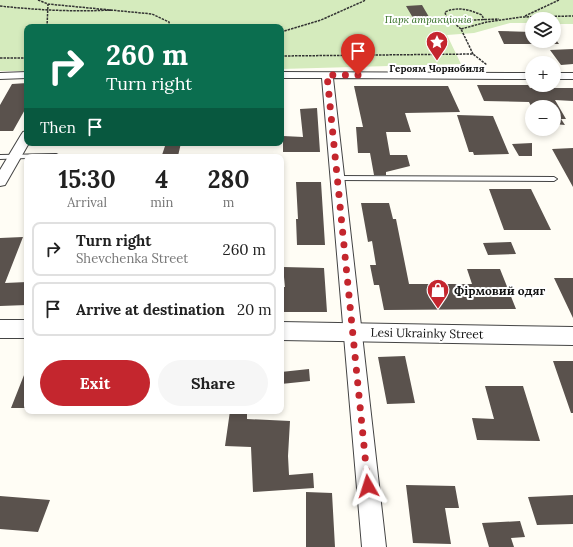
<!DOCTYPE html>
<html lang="en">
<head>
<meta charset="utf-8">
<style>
	:root { --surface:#fff; --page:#f6f6f6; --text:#222; --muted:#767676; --line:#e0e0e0; --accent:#c4262e }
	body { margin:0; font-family:Lora,serif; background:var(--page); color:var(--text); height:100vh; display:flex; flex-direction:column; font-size:15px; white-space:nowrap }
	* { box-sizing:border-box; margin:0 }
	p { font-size:13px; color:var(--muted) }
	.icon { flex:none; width:22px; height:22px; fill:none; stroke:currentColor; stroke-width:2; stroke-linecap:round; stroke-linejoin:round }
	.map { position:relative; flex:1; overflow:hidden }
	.drawer { position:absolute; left:24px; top:154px; width:260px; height:260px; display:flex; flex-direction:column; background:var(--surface); border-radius:8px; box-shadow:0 2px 6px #0003 }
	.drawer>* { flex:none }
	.top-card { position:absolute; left:24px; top:24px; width:260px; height:122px; border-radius:8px; box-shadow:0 2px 6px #0003; background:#0b6e4f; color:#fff; overflow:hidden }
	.controls { position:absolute; left:525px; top:12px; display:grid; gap:8px }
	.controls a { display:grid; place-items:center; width:36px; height:36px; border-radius:50%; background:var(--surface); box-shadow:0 2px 6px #0003; font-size:20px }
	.pin { position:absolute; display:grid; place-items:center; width:34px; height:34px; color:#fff; margin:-41px -17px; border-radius:50% 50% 50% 0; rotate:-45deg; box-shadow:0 0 4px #0007 }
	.pin .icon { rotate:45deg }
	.me { position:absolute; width:44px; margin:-22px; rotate:354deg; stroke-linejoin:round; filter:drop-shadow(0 0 3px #0008) }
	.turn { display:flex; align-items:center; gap:14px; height:84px; padding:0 16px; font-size:18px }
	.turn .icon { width:52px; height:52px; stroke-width:2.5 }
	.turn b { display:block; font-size:28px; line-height:34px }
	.then { display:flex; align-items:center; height:38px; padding:0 16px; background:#0003; gap:8px; font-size:15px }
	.eta { display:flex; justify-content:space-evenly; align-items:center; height:68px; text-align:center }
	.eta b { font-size:24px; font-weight:700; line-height:28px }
	.primary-button { display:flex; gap:8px; margin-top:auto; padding:8px 16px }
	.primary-button a { flex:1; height:46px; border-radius:24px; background:var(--accent); color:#fff; font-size:16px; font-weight:700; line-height:46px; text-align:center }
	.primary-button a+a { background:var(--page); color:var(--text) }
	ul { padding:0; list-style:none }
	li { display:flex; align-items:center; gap:12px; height:54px; margin:0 8px 6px; padding:0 8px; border:2px solid var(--line); border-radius:8px }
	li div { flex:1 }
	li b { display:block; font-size:15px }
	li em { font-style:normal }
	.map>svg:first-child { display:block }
	.green { fill:#d5ebbd }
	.building { fill:#5a524d }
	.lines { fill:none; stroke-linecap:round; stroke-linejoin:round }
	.service-casing { stroke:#444; stroke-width:2 }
	.minor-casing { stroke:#444; stroke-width:2 }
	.tertiary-casing { stroke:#444; stroke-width:2 }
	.path { stroke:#333; stroke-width:1.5; stroke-dasharray:2.5 1; stroke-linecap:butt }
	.service { fill:#fff; fill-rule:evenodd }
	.minor { fill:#fff; fill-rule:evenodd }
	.tertiary { fill:#fff; fill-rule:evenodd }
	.route { stroke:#c4262e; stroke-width:7; stroke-dasharray:0 12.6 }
	.labels { text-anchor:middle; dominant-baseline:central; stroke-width:4; stroke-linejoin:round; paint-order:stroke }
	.far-park-label { font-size:10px; font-style:italic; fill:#2f6b1f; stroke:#fff }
	.far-poi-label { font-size:10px; font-weight:bold; fill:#111; stroke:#fff }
	.poi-label { font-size:12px; font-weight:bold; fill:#111; stroke:#fff; text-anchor:start }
	.street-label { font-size:12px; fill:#111; stroke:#fff }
</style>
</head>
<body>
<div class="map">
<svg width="573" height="547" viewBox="0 0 573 547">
	<rect width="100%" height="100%" fill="#fffdf5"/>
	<path class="green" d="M0,0H573V24H554V19H532V23H510L474,33L447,35L461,64L281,69V27H27V71H0Z"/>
	<path class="building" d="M422,5L429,17L413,18L406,6Z
		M498,31L532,32V41H554V37L559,44H504Z
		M573,49V64L561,65L550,50Z
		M27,83V106L13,131H0V105L12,84Z
		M477,85H528L530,88H573V101L555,100L566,119H561L565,125L554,124V107L532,108L529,102L484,101Z
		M354,86H448L460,112L405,113L411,132H386L390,155H407L410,166L386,172V175H374L370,153H358L356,127H363Z
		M317,108L320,152H283V136L303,137L300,109Z
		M457,115L493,116L509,154L474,155L473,152H469Z
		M166,143H181L178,156L162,155Z
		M532,143V156H519L512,144Z
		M573,148V187L552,149Z
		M296,182H321L325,245H297L296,219H298Z
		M489,189H531L551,230H504Z
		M361,203H389L393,219H396L409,284H472L467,269H500L516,309L384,310L379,285H374L370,265H376L372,241L368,242Z
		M23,237L5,283L27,282V305L0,306V238Z
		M511,242L516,254L488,255L483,243Z
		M283,267L324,268L327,312H281V287H285Z
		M554,278H573V318Z
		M405,356L415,403L387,404L378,357Z
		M553,361H573V413H571Z
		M309,369L310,381L281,384V372Z
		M26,370L27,408H11Z
		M485,386H523L540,441L477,440L472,418L494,419Z
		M230,411H247V419L290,421L288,456L289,475L313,473L314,488L253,492L251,447L225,446Z
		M406,485L455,486L459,508H445L451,544L413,543Z
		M306,492L332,493L335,547H306Z
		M573,495V524L537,525L528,497Z
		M0,496L50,500L38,532L0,529Z
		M520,521L525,537L511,538L514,547H489L482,523Z"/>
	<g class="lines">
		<g class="service-casing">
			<path id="service" d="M56,154L58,155L59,157H27V158L0,159V155Z
				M336,176L554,177L557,179L554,181L338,180L335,178Z"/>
		</g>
		<g class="minor-casing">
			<path id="minor" d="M27,72V78L0,79V73Z
				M281,72L532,73V79L333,78L386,547H362L322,78H281Z
				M554,73H573V79H554Z
				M27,131V143H29L5,185L0,186V170L21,135L23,132Z"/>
		</g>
		<g class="tertiary-casing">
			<path id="tertiary" d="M0,320H27V338H0Z
				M281,322L573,327V345L281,340Z"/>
		</g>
		<path class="path" d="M38,0L48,4L152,14L169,22L170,27
			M0,6C37,10 73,12 111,10
			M525,16L559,0
			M397,23L499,19
			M47,27L48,4
			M461,29L446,16L445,12C458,6 470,10 482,15L484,20
			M281,32L321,20L366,0
			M473,54L461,29L487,22L522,17L573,16
			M281,56L473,54L487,65
			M0,58H27"/>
		<use href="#service" class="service"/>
		<use href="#minor" class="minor"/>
		<use href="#tertiary" class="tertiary"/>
	</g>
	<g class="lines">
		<path class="route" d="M358,75H327L368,486"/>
	</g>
	<defs>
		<g id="sight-pin" transform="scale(1.15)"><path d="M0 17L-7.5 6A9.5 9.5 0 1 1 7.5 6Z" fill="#c4262e" stroke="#fff"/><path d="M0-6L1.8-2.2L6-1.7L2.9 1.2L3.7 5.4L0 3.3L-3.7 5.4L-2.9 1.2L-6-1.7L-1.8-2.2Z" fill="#fff"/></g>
		<g id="shop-pin" transform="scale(1.15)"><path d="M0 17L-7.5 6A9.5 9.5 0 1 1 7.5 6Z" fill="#c4262e" stroke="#fff"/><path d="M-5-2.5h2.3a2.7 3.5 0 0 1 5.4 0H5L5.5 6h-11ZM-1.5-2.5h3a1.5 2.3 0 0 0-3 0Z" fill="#fff"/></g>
	</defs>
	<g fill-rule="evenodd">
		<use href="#sight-pin" x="437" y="42"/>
		<use href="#shop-pin" x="438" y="290"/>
	</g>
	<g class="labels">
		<g class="far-park-label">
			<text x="428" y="19">Парк атракціонів</text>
		</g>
		<g class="far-poi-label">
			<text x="437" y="68">Героям Чорнобиля</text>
		</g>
		<g class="poi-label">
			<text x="454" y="290">Фірмовий одяг</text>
		</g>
		<g class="street-label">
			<text transform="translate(427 333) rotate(1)">Lesi Ukrainky Street</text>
		</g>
	</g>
</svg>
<div class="controls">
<a><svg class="icon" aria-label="layers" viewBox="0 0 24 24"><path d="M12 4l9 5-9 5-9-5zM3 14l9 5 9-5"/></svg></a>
<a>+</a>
<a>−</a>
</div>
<div class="pin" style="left:358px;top:75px;background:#d93025"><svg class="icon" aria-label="arrive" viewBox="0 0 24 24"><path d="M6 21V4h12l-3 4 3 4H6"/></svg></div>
<svg class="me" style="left:368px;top:486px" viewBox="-20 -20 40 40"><path d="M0-17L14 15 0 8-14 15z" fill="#c4262e" stroke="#fff" stroke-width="4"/></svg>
<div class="top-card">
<div class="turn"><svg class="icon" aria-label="right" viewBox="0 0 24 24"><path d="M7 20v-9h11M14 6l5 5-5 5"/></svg><div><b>260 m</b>Turn right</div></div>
<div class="then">Then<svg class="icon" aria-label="arrive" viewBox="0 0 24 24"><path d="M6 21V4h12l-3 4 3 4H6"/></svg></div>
</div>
<section class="drawer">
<div class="eta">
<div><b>15:30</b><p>Arrival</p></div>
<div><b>4</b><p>min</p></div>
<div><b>280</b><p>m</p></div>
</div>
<ul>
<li><svg class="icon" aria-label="right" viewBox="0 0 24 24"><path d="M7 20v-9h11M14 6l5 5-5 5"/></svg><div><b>Turn right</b><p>Shevchenka Street</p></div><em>260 m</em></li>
<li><svg class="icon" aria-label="arrive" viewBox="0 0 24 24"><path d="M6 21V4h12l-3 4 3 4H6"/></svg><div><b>Arrive at destination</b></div><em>20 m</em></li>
</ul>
<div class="primary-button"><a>Exit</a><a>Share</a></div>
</section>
</div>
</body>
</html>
